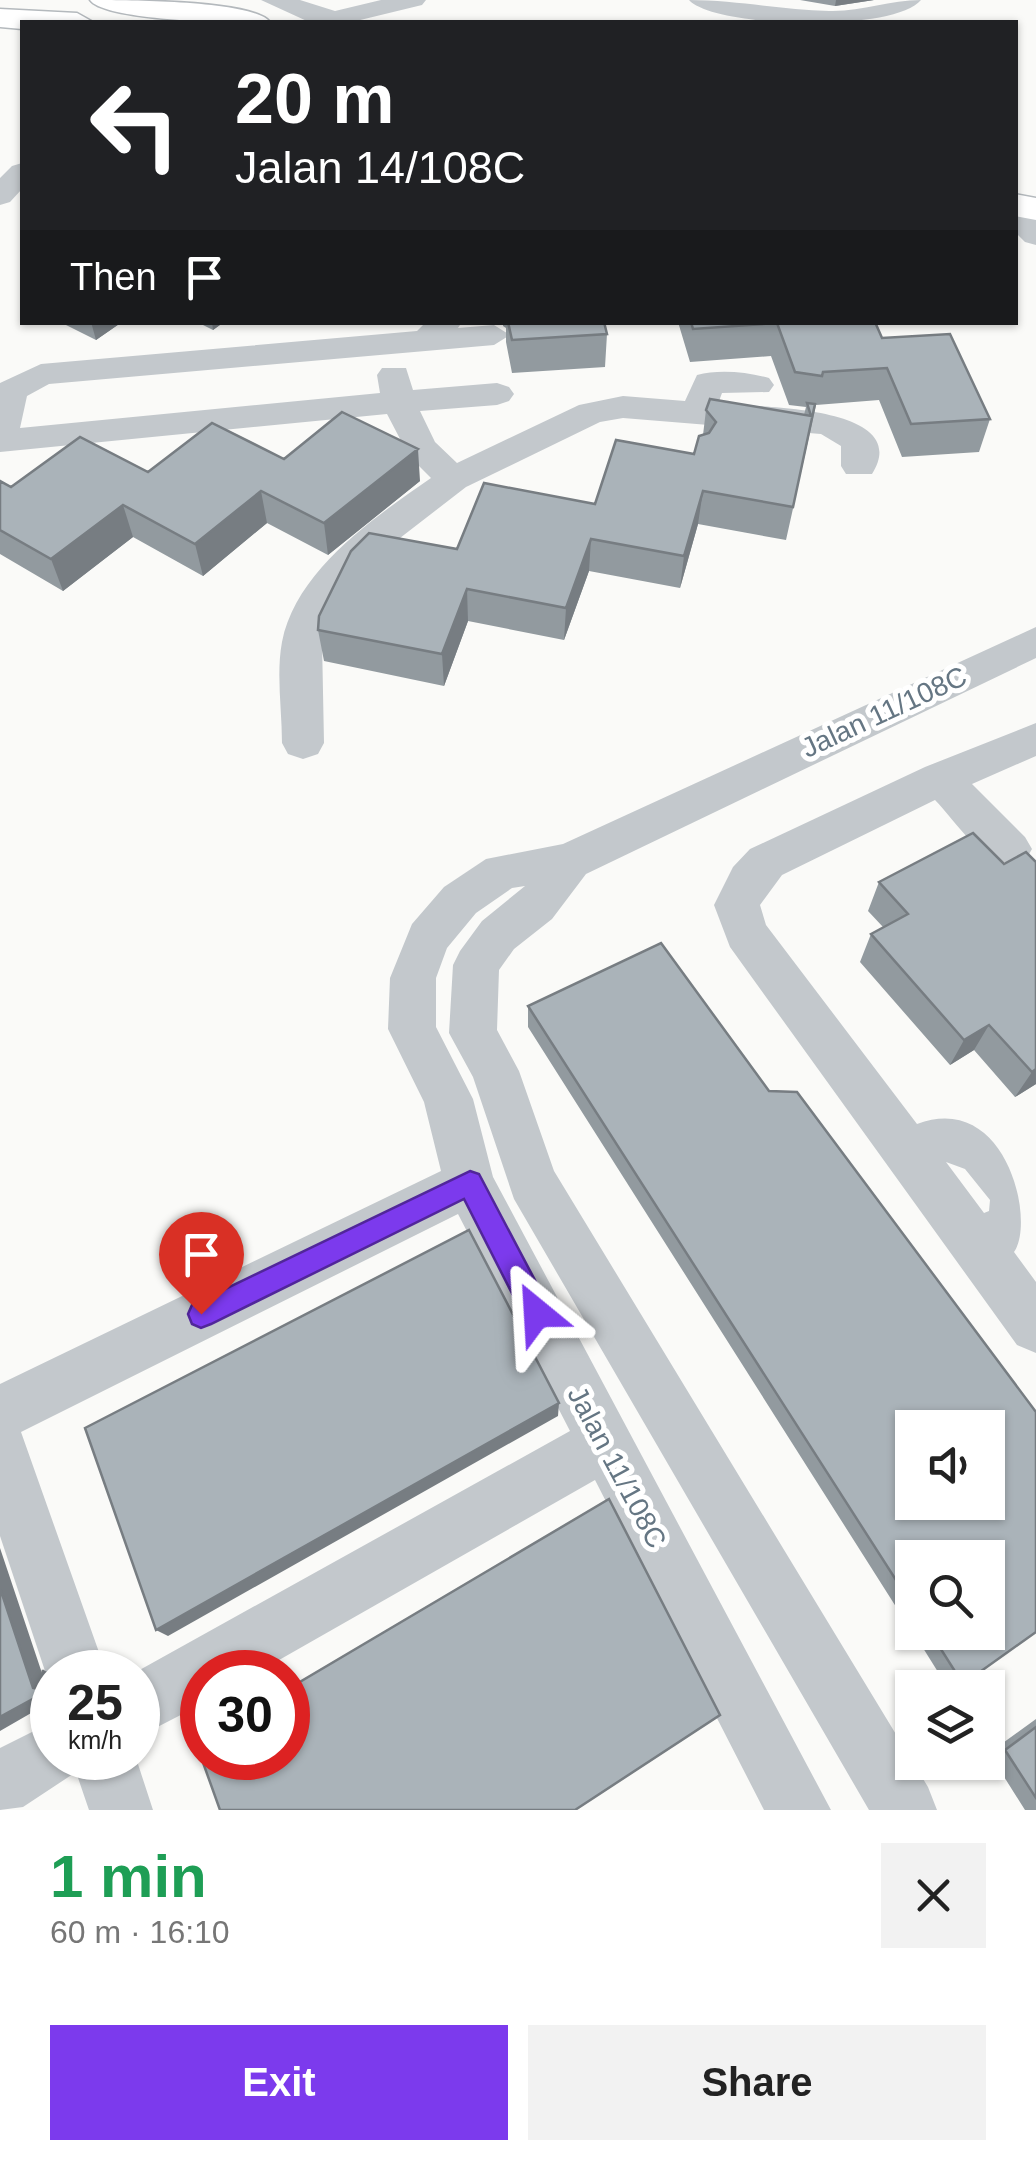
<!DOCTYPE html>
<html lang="en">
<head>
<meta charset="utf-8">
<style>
	:root { --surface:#fff; --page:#f2f2f2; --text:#222; --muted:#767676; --accent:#7c3aed }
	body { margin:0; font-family:Helvetica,sans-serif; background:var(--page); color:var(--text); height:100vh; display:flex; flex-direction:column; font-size:38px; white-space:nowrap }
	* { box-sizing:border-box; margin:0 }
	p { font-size:32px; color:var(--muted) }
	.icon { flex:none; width:55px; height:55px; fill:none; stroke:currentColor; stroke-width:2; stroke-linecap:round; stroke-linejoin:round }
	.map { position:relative; height:1810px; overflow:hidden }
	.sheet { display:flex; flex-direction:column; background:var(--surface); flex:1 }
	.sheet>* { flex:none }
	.hud { position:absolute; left:20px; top:20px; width:998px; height:305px; border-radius:0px; box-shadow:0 2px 8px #0004; background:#202124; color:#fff; overflow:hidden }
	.buttons { position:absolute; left:895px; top:1410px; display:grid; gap:20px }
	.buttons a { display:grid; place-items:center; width:110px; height:110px; border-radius:0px; background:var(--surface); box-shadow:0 2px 8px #0004; font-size:50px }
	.speed { position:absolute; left:30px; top:1650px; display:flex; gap:20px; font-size:50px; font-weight:700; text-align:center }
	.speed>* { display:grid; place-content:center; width:130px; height:130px; border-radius:50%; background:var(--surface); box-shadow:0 2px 8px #0004; line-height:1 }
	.speed small { font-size:25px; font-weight:400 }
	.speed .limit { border:15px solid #d22; background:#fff; color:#111 }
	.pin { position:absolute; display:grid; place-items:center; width:85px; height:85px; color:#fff; margin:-102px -42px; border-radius:50% 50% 50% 0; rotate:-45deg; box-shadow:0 0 10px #0007 }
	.pin .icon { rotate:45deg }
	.me { position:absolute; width:110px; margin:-55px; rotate:333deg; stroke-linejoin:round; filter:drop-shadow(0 0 8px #0008) }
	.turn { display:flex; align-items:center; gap:35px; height:210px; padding:0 50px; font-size:45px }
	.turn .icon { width:130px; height:130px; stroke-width:2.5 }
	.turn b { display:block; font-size:70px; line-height:85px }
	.then { display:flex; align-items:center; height:95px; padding:0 50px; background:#0003; gap:20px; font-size:38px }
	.round { display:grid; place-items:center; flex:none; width:105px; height:105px; border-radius:0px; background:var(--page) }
	.head { display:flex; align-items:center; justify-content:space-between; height:170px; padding:0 50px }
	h1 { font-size:60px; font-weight:700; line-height:75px; color:#1e9e55 }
	.action { display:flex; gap:20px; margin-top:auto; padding:20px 50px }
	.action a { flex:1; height:115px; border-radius:0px; background:var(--accent); color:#fff; font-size:40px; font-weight:700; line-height:115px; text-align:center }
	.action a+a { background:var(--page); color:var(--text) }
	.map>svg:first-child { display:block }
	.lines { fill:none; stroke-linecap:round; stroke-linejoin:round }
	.highway-casing { stroke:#b4b9bd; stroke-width:3 }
	.minor { fill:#c3c8cc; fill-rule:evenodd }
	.highway { fill:#fff; fill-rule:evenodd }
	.wall { fill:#929a9f; fill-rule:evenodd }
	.shaded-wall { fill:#777d82 }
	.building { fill:#aab3b9; stroke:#777d82; stroke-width:2.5; fill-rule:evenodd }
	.route { fill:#7c3aed; stroke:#51269a; stroke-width:2.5 }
	.labels { text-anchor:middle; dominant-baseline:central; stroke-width:10; stroke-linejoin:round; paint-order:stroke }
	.street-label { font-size:28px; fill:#657683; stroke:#fff }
</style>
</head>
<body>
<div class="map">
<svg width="1036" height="1810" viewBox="0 0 1036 1810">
	<rect width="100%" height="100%" fill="#fafaf8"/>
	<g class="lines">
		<g class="highway-casing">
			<path id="highway" d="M90,0C120,0 254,0 270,22C241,24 104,21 90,0Z
				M0,9L77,13L93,22H22V29L0,27Z
				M1015,194L1036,198V220L1015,216Z"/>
		</g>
		<path class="minor" d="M261,0H300L335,11L381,0H426L422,5L352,22H309Z
			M689,0C737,0 782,10 829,11C861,12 889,0 921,0C894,33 714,28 689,0Z
			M22,163V189L10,202L0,205V178L12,166Z
			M1015,205L1036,218V245L1025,242L1015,232Z
			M426,322H462L458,328L494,325L510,335L494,345L49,384L27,396L20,428L380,393L377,375L382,368H406L413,390L497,383L509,387L514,394L509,401L497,405L420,411L435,442L457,463L579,405L623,396L685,401L697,375C719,369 747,372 769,378L774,385L769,392L722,393L718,404C752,407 916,404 872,474H846L841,466V446L821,434L623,418L600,422L466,487L400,538L354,582L328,619L322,641L324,743L318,754L303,759L288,754L282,743C282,710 276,674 282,642C296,570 375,517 431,478L409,456L387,414L0,452V383L41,364L417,331Z
			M1036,627V658L586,874L552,919L514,949L499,970L497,1030L519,1071L554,1171L928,1787L937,1810H869L514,1199L473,1077L449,1033L453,965L460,951L482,921L525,886L512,888L476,913L447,948L436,978V1027L473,1099L493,1177L831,1810H764L595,1480L258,1672H202V1704L138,1737L136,1672L570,1431L458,1214L21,1432L106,1672H52V1692L0,1536V1384L441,1171L424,1102L388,1029L390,978L412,924L444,887L486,859L563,844Z
			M1036,723V756L972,784L1025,837L1032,849L1025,861C988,874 959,825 935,800L782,875L760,905L766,925L917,1124C1006,1090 1036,1221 1014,1252L1036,1282V1353L1017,1345L730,947L714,905L733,867L750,849L925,767ZM946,1162L965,1169L990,1200L989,1211L984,1213Z
			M52,1722V1758H136L153,1810H89L76,1772L23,1807L0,1810V1748Z"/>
		<use href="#highway" class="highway"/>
	</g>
	<path class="wall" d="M800,0H874L835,6Z
		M60,322H122L96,340Z
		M197,322H224L213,330Z
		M503,322H604L607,334L605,367L512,373L506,342V328L503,326Z
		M678,322H875L882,338L990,419L979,452L902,457L879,400L816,405L786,540L698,524L680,588L589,571L564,640L468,621L444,686L324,661L318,630L457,549L595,504L694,454L703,435L706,410L804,415L806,407L789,405L771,356L690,362Z
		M284,459L420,481L328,555L267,523L203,576L133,537L63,591L0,554V481L11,487Z
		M1036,862V1084L1015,1097L974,1050L950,1065L860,962L871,934L883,927L868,911L879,882L1004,864Z
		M661,943L769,1091L797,1092L1036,1412V1632L963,1684L948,1688L913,1632H988V1558H912V1632L528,1027V1006ZM912,1428H988V1502H912Z
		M1036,1719V1810H1025L989,1753Z"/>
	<path class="shaded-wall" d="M836,0H874L835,6Z
		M91,322H122L96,340Z
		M212,322H224L213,330Z
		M418,449L420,481L328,555L324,523Z
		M261,491L267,523L203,576L195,544Z
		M703,491L698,524L680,588L684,556Z
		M123,505L133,537L63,591L51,559Z
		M591,539L589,571L564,640L566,608Z
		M467,589L468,621L444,686L442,654Z
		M989,1025L974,1050L950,1065L964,1040Z
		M1036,1069V1084L1015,1097L1032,1072Z
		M559,1403L558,1416L168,1636L156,1630Z
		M0,1548L48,1691L43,1670L52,1674V1701L0,1731V1717L33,1688L0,1588Z"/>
	<path class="building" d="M508,322H604L607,334L512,340Z
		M691,322H875L882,338L950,334L990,419L911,424L887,368L823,372L822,376L795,372L777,323L693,329Z
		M710,399L811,416L807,403L815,404L793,507L703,491L684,556L591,539L566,608L467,589L442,654L318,630L319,616L351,551L369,533L457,549L484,483L595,504L616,440L694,454L699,436L709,433L716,422L706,410Z
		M342,412L418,449L324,523L261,491L195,544L123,505L51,559L0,530V481L11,487L80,437L148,472L212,423L284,459Z
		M973,833L1004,864L1026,852L1036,862V1069L1032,1072L989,1025L964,1040L871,934L908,914L879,882Z
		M661,943L769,1091L797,1092L1036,1412V1632L963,1684L930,1632H988V1558H912V1605L528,1006ZM912,1428H988V1502H912Z
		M469,1230L559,1403L156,1630L85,1428Z
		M609,1499L720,1715L575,1810H220L196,1743L202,1739V1758H288V1689Z
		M0,1588L33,1688L39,1689L43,1670L49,1690L0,1717Z
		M1036,1727V1798L1005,1750Z"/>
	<path class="route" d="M470,1171L479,1174L547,1303L551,1313L547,1323L537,1327L527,1323L464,1199L211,1324L201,1328L192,1324L188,1314L192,1305Z"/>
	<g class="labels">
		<g class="street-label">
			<text transform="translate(884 712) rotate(-25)">Jalan 11/108C</text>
			<text transform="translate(617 1467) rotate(62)">Jalan 11/108C</text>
		</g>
	</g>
</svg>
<div class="buttons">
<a><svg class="icon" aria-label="sound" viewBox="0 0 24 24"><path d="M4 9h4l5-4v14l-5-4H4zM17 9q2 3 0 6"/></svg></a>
<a><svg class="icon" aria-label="search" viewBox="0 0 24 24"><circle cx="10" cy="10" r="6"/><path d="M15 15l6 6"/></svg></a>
<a><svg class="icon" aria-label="layers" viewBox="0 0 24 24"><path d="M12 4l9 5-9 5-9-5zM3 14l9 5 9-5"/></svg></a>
</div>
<div class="speed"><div>25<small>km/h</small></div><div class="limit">30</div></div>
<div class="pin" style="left:201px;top:1314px;background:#d93025"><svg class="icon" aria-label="arrive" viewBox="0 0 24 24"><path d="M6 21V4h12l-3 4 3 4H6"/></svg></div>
<svg class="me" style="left:537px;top:1313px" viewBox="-20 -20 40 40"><path d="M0-17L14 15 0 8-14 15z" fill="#7c3aed" stroke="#fff" stroke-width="4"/></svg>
<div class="hud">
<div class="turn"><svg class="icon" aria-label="left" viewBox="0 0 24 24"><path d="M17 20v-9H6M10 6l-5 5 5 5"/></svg><div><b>20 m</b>Jalan 14/108C</div></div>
<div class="then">Then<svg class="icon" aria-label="arrive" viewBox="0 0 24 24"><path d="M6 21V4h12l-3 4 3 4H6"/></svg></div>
</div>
</div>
<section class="sheet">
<div class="head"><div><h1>1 min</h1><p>60 m · 16:10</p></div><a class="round"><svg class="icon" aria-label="close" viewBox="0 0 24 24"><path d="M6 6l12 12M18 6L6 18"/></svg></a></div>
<div class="action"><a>Exit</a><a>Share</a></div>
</section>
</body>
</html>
